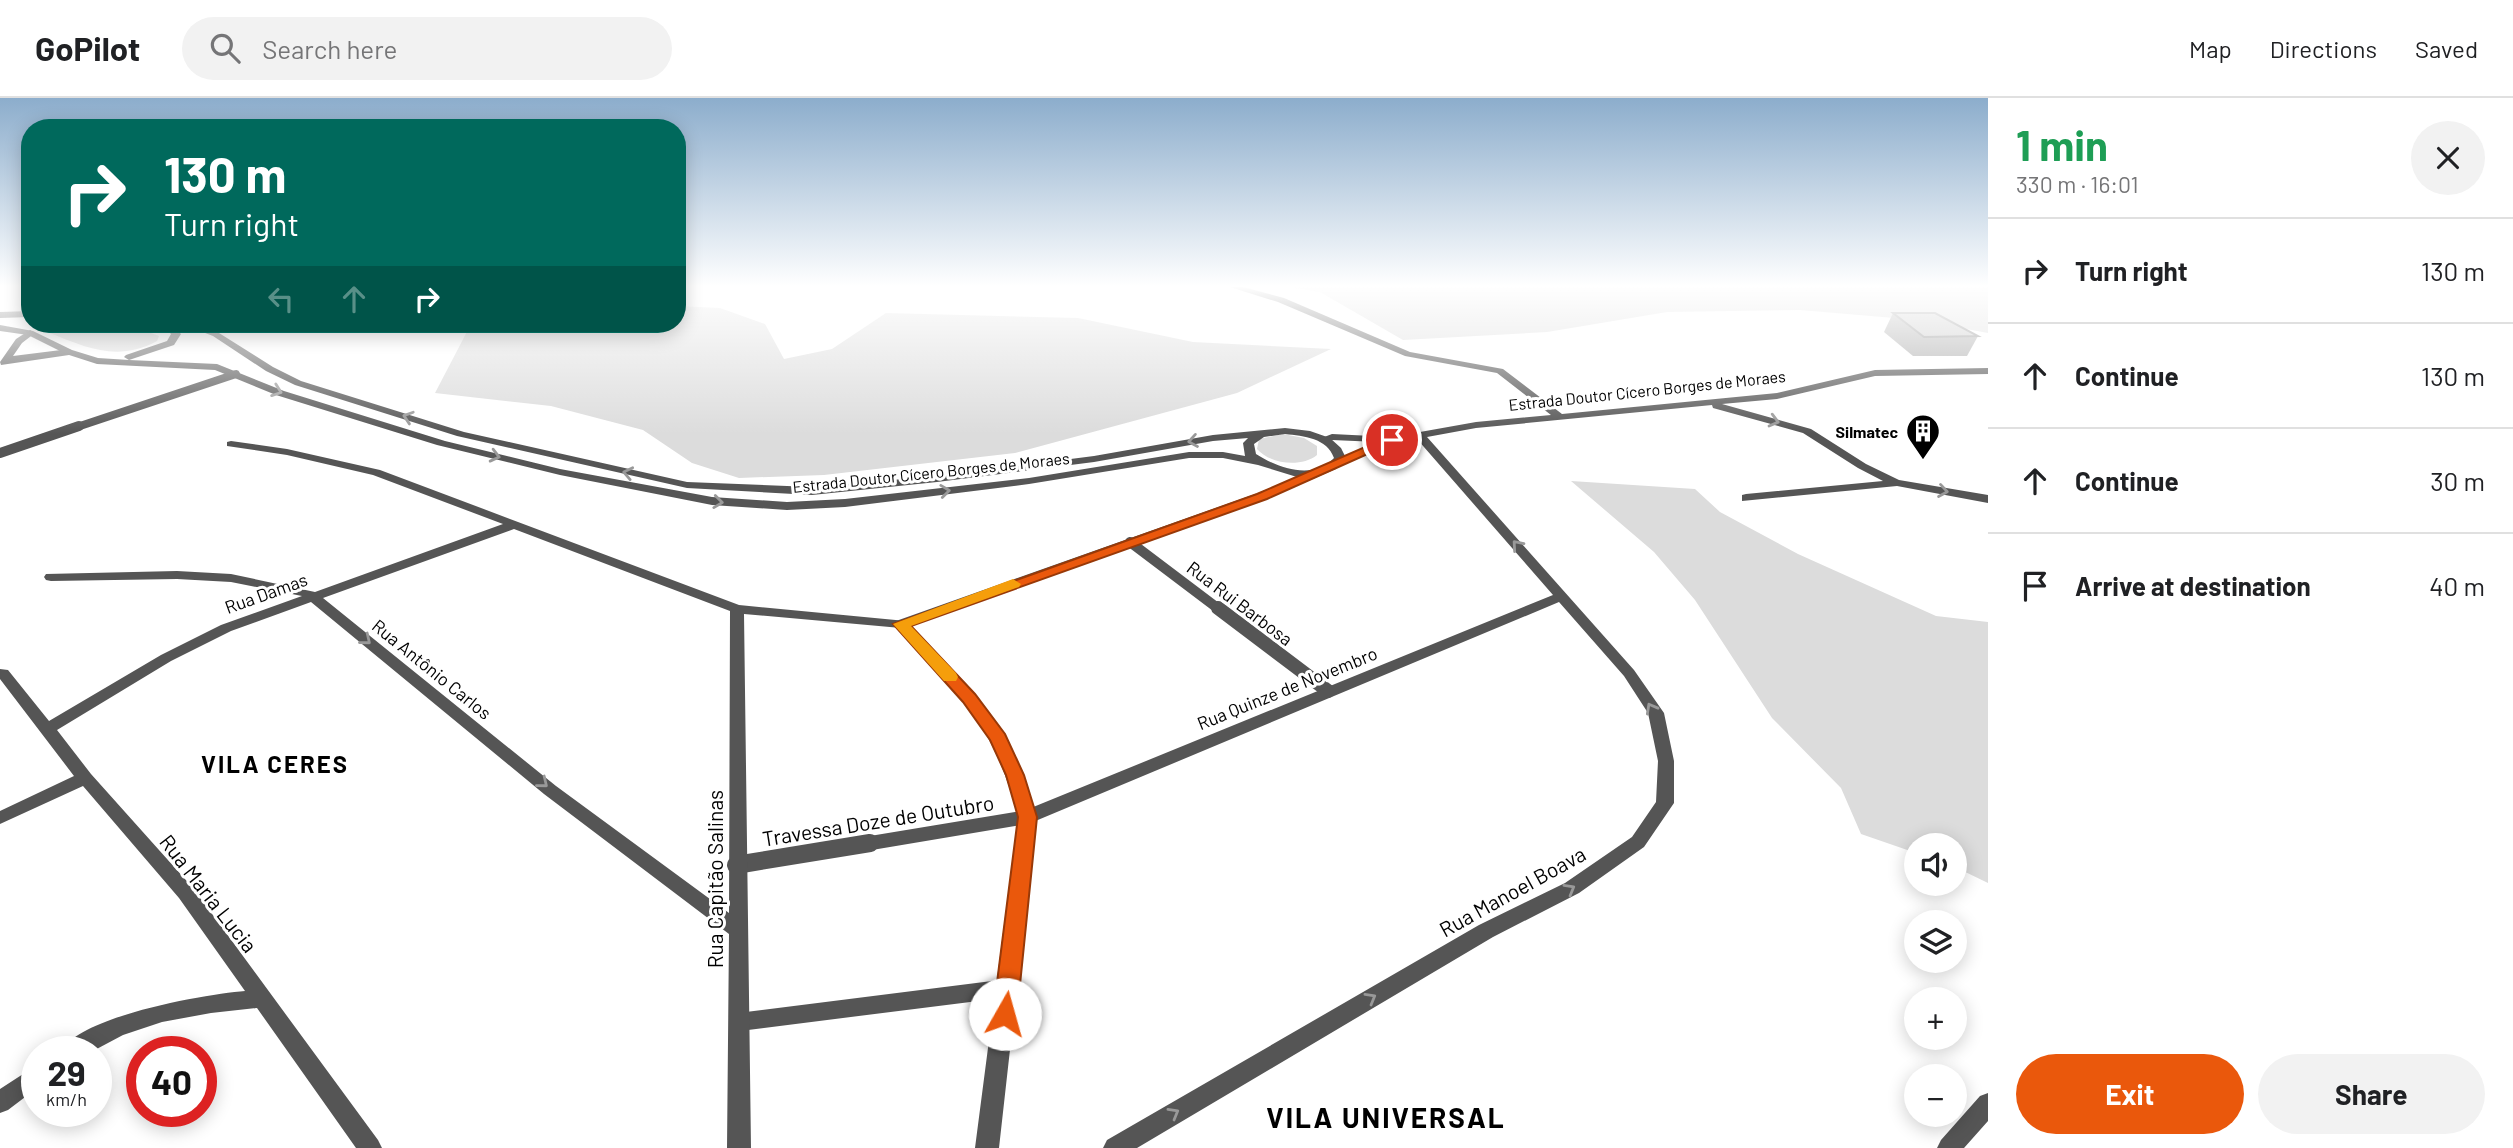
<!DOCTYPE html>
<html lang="en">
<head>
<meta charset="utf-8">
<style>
	:root { --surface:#fff; --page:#f2f2f2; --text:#202124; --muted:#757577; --line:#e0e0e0; --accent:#ea580c }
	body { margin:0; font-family:Barlow,sans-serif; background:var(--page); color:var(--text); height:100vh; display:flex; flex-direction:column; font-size:26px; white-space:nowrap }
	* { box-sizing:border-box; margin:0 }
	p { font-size:23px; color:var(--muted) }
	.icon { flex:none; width:38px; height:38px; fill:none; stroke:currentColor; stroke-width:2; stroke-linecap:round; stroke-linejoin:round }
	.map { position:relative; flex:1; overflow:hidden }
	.details { display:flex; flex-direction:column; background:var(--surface); width:525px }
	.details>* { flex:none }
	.guide { position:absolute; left:21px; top:21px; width:665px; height:214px; border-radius:28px; box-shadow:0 4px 18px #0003; background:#00695c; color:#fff; overflow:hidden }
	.buttons { position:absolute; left:1904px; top:735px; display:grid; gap:14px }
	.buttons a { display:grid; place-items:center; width:63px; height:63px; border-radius:50%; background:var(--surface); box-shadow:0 4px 18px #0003; font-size:35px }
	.speed { position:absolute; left:21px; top:938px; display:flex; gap:14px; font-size:35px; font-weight:700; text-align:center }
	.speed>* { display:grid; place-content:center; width:91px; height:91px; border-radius:50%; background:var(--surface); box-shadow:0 4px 18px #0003; line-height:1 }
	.speed small { font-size:18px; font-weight:400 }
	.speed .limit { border:10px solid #d22; background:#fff; color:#111 }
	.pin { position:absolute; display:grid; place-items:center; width:60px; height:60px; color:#fff; margin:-30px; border:4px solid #fff; border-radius:50%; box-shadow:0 2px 7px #0007 }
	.me { position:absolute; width:77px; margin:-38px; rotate:7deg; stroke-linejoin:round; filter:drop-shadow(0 0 5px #0008) }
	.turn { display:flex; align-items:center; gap:24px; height:147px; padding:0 28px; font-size:32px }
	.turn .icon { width:91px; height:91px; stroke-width:2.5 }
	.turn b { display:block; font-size:49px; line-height:60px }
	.lanes { display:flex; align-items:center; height:66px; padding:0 28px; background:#0003; justify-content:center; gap:35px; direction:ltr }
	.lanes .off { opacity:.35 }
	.round { display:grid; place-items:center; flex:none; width:74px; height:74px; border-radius:37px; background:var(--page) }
	.head { display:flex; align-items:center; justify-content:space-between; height:119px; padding:0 28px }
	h1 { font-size:42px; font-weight:700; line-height:52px; color:#1e9e55 }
	.action { display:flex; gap:14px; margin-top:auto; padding:14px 28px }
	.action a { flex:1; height:80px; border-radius:42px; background:var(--accent); color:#fff; font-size:28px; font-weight:700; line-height:80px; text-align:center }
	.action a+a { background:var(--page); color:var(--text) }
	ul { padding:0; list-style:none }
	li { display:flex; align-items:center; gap:21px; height:105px; padding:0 28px; border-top:2px solid var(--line) }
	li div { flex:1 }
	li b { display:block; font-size:26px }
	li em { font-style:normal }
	header { display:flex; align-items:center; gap:42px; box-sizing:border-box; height:98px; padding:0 35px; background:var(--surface); border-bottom:2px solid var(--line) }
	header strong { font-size:33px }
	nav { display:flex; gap:38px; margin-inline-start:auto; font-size:24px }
	.search { width:490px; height:63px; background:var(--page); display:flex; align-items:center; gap:18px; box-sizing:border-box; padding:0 24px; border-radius:38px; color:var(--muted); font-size:26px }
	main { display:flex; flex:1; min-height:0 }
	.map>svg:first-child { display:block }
	.green { fill:#dcdcdc }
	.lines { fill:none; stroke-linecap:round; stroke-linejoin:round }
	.service-far3 { stroke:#555; stroke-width:8 }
	.service-far2 { stroke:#555; stroke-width:10 }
	.service-far1 { stroke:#555; stroke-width:14 }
	.service { stroke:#555; stroke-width:18 }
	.minor { fill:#555; fill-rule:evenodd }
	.tertiary { fill:#555; fill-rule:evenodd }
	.wall { fill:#a9a9a9 }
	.building { fill:#c4c4c4; stroke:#898989; stroke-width:2 }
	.oneway { stroke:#999 }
	.route { fill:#ea580c; stroke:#983908; stroke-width:2 }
	.slow { fill:#f59e0b }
	.labels { text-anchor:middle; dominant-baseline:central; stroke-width:6; stroke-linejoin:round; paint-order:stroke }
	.far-street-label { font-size:16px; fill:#000; stroke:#fff }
	.far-poi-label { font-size:16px; font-weight:bold; fill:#000; stroke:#fff; text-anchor:end }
	.street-label { font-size:18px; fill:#000; stroke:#fff }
	.near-street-label { font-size:21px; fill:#000; stroke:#fff }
	.district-label { font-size:24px; font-weight:bold; letter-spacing:2px; fill:#000; stroke:#fff }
	.near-district-label { font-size:28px; font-weight:bold; letter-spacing:2px; fill:#000; stroke:#fff }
</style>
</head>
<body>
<header>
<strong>GoPilot</strong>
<div class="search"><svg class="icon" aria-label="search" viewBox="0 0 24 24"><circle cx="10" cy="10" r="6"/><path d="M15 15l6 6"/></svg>Search here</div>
<nav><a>Map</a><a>Directions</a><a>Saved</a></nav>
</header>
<main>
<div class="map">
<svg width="1988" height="1050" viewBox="0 0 1988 1050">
	<rect width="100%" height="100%" fill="#fff"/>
	<path class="green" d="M1288,189H1988V235L1918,222L1800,212L1667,214L1547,234L1403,242L1320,194Z
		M677,208L720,210L765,226L784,261L832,251L886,215L1078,220L1193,244L1331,251L1237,295L1015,355L824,377L739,380L692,365L643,332L551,308L435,295L471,226H677Z
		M69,226H127L159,238L157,243C118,264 87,250 50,235Z
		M1283,336L1304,340L1317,348V357C1301,370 1270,366 1257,351L1259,341Z
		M1571,383L1695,391L1720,414L1798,456L1936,518L1988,524V785L1955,769V747H1916V755L1861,736L1841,690L1772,620L1695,502L1654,454Z"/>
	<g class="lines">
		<path class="service-far3" d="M74,330L236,276"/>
		<path class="service-far2" d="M0,355L79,328
			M1130,444L1220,512"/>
		<path class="service-far1" d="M1218,510L1328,593
			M859,747L1027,719"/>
		<path class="service" d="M736,767L870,745
			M739,924L1009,890"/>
		<path class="minor" d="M1230,189H1243L1284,200L1410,254L1503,271L1562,316L1777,295L1875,272L1988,270V276L1875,278L1777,301L1722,306L1811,331L1866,366L1899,382L1988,397V405L1897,388L1742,403V397L1746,396L1883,383L1858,370L1803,335L1713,310L1712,307L1476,330L1427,339L1634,572L1664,615L1674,663V705L1644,749L1579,795L1493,839L1137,1050H1103L1107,1042L1479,827L1565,785L1632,739L1656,704L1658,663L1648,615L1624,578L1559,504L1033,724L1027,725L1021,724L1018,719L1021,714L1553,497L1417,341L1395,345L1337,369L1333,368V364L1378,344L1332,342L1324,344L1319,341L1332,336L1392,339L1476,324L1551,317L1497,275L1405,258L1278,204Z
			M30,232L35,235L22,245L13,258L69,251L74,254L69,257L1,267L0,264L16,241Z
			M231,343L287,351L380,372L739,507L906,523L908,526L901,530L744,516L751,1050H727L729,836L544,696L311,504L231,533L171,563L57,632L91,676L193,790L378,1042L382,1050H356L257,910L211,915L162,924L123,937L91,954H61C78,918 207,896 245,893L179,800L83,688L0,726V713L74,678L0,581V571L8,572L49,623L161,557L221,527L302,498L231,484L177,481L51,483L46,482L44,479L46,476L177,473L231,476L315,494L503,426L373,377L287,357L227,348V344ZM514,431L730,513L729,815L556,688L323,500Z
			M37,967V990L8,1012L0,1015V991Z
			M1988,995V1023L1964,1050H1937L1941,1042L1980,998Z"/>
		<path class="tertiary" d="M30,213V219L0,220V214Z
			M162,226H171L181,236L174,247L129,262L217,266L284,293L445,343L560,371L712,399L787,404L845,401L1029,380L1189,354H1223L1245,358L1243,345L1248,340L1213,343L1094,364L937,384L812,397L687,390L457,338L295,287L266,273L213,238L182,226H195L219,235L273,269L301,283L464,334L687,384L812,389L937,378L1094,358L1213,337L1285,330L1310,333L1330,340L1341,350L1346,360L1336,371L1266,401L910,527L972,592L995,622L1016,660L1036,719L999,1050H975L1018,719C1005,668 985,625 950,586C932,565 910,547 894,526L896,523L1258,395L1297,379L1258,367L1223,360H1189L1029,386L845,409L787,412L712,407L560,377L437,347L276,297L215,272L97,266L66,256L28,237L0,233V227L33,233L72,252L98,260L129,262L124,259L126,257L167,243L171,236ZM1285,336C1304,338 1327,340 1334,360C1314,382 1279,371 1256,356L1254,346L1264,339Z"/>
	</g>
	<path class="wall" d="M1893,215L1978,238L1967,258H1913L1884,234Z"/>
	<path class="building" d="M1893,215H1935L1978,238L1924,239Z"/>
	<defs><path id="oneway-chevron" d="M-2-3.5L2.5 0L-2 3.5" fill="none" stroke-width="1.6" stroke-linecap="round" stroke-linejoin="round" transform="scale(1.75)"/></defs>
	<g class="oneway">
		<use href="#oneway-chevron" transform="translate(277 293) rotate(20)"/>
		<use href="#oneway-chevron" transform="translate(408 319) rotate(-162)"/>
		<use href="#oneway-chevron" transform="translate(1774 323) rotate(15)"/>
		<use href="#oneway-chevron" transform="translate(1193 343) rotate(170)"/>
		<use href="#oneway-chevron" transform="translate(495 358) rotate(14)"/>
		<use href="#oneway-chevron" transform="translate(628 375) rotate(-168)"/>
		<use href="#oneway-chevron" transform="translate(945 393) rotate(-7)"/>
		<use href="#oneway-chevron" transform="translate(1943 393) rotate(9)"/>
		<use href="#oneway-chevron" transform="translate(718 404) rotate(7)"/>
		<use href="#oneway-chevron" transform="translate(1517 447) rotate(-131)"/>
		<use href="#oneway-chevron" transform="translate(366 542) rotate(39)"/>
		<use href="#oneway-chevron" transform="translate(1651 610) rotate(-119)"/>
		<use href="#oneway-chevron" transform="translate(543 685) rotate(39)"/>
		<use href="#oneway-chevron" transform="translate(1570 791) rotate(-30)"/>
		<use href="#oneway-chevron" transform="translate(1371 900) rotate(-30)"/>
		<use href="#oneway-chevron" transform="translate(1174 1015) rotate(-30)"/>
	</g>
	<linearGradient id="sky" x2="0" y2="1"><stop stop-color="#8cadcc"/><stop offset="0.56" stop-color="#fff"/><stop offset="1" stop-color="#fff" stop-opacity="0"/></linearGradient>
	<rect width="1988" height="336" fill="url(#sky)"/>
	<path class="route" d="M1388,339L1399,342L1267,401L911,528L975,596L1005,636L1024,677L1037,719L1017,916L1014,924L1005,927L997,924L993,916L1018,719L1006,677L990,642L963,604L893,526L1257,396Z"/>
	<path class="slow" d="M1013,481L1021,486L1019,489L911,528L956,575L958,579L956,583H944L893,526Z"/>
	<defs>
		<g id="building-pin" transform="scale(1.75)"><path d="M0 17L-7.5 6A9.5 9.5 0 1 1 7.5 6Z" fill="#000" stroke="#fff"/><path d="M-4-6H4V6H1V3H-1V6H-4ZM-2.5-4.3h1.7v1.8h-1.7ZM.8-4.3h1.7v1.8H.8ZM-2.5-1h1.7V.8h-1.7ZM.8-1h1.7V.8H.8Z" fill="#fff"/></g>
	</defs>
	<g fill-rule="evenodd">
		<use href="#building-pin" x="1923" y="333"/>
	</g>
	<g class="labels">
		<g class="far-street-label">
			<text transform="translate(1647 292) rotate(-6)">Estrada Doutor Cícero Borges de Moraes</text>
			<text transform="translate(931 374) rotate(-6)">Estrada Doutor Cícero Borges de Moraes</text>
		</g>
		<g class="far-poi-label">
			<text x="1898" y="333">Silmatec</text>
		</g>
		<g class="street-label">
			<text transform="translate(266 495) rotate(-20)">Rua Damas</text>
			<text transform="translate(1240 505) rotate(37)">Rua Rui Barbosa</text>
			<text transform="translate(432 571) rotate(39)">Rua Antônio Carlos</text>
			<text transform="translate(1287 590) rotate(-22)">Rua Quinze de Novembro</text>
		</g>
		<g class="near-street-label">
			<text transform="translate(878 722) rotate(-9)">Travessa Doze de Outubro</text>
			<text transform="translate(714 781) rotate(-90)">Rua Capitão Salinas</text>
			<text transform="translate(1512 793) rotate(-29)">Rua Manoel Boava</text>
			<text transform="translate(209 795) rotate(52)">Rua Maria Lucia</text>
		</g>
		<g class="district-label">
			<text x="275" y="665">VILA CERES</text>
		</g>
		<g class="near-district-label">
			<text x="1386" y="1019">VILA UNIVERSAL</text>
		</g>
	</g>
</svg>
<div class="buttons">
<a><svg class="icon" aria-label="sound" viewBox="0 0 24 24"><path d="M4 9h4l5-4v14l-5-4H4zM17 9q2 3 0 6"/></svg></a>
<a><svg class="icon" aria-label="layers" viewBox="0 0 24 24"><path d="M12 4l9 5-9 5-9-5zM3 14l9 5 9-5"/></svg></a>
<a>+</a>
<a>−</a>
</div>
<div class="speed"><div>29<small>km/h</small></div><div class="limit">40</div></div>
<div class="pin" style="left:1392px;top:342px;background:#d93025"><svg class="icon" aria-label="arrive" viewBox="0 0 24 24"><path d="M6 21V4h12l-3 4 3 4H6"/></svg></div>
<svg class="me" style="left:1005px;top:916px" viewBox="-20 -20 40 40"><circle r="19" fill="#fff"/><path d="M0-13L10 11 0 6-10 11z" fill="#ea580c"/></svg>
<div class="guide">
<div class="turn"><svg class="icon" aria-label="right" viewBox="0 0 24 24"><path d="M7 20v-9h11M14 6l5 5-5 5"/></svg><div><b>130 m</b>Turn right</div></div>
<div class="lanes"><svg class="icon off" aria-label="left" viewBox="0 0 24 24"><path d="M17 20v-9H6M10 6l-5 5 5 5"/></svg><svg class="icon off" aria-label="ahead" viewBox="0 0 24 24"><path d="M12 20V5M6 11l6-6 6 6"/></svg><svg class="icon" aria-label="right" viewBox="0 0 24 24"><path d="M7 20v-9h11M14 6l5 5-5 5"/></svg></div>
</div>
</div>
<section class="details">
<div class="head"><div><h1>1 min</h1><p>330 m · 16:01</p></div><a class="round"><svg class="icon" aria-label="close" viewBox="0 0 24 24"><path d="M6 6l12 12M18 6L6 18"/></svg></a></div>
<ul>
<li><svg class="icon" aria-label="right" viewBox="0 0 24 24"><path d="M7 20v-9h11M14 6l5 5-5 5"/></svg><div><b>Turn right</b></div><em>130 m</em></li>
<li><svg class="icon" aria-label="ahead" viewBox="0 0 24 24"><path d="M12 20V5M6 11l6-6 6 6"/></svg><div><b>Continue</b></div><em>130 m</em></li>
<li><svg class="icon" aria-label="ahead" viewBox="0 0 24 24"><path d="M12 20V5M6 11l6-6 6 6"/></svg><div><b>Continue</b></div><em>30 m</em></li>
<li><svg class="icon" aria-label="arrive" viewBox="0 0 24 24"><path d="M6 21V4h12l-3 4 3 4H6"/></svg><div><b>Arrive at destination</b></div><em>40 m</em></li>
</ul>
<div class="action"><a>Exit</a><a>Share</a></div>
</section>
</main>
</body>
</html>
